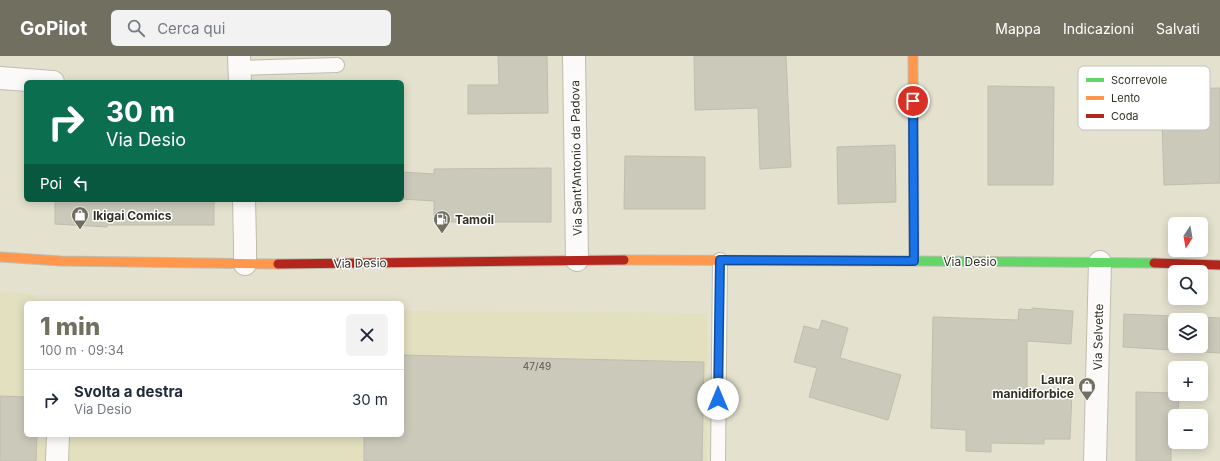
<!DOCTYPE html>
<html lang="it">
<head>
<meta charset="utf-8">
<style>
	:root { --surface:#fff; --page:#f2f2f3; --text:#1f2937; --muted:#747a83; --line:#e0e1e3; --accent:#716f60 }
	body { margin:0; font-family:Inter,sans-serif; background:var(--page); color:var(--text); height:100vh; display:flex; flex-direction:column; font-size:15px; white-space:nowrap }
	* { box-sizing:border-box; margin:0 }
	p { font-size:13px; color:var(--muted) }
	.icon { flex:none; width:22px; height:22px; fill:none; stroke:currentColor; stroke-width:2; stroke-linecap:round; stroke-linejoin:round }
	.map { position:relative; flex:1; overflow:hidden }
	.panel { position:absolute; left:24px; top:245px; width:380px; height:136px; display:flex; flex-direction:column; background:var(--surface); border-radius:6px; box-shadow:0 2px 10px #0003 }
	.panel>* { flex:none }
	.top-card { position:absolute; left:24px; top:24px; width:380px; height:122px; border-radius:6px; box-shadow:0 2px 10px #0003; background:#0b6e4f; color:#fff; overflow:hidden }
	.needle { width:26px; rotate:191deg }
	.buttons { position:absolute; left:1168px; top:161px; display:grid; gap:8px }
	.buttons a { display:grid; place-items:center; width:40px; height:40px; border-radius:6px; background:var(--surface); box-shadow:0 2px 10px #0003; font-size:20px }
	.pin { position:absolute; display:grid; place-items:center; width:34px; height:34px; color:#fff; margin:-17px; border:2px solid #fff; border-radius:50%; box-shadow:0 1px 4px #0007 }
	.me { position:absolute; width:44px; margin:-22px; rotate:0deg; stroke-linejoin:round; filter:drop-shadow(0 0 3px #0008) }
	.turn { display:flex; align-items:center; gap:14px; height:84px; padding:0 16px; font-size:18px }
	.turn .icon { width:52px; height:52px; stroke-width:2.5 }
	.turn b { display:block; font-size:28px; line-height:34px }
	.then { display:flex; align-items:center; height:38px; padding:0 16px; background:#0003; gap:8px; font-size:15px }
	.round { display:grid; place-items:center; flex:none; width:42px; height:42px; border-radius:6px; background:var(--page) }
	.summary { display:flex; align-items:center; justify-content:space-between; height:68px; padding:0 16px }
	h1 { font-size:24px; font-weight:800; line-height:30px; color:var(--accent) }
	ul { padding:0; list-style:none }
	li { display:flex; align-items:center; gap:12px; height:60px; padding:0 16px; border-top:1px solid var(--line) }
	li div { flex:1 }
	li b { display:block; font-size:15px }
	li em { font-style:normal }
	header { display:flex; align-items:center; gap:24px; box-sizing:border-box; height:56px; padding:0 20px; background:var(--accent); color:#fff }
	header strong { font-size:19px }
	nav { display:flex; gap:22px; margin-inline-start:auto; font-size:14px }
	.search { width:280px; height:36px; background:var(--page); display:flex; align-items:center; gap:10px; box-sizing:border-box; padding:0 14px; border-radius:6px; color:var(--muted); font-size:15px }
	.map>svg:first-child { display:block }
	.built { fill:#e3e0c0 }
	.building { fill:#cbc9ba; stroke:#bfbdae; fill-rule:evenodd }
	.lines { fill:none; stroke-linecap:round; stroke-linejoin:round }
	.lane-casing { stroke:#bfbdae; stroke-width:16 }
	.street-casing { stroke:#bfbdae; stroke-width:24 }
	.fast-casing { stroke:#bfbdae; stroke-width:11 }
	.slow-casing { stroke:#bfbdae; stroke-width:11 }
	.jam-casing { stroke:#bfbdae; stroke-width:11 }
	.lane { stroke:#fbfaf8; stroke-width:14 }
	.street { stroke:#fbfaf8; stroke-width:22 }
	.fast { stroke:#63d668; stroke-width:9 }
	.slow { stroke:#ff974d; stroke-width:9 }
	.jam { stroke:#b3261e; stroke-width:9 }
	.route-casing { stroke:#114b97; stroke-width:10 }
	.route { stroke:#1a73e8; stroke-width:7 }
	.labels { text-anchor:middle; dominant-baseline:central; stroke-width:3; stroke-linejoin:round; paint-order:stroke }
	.number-label { font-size:10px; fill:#5a584b }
	.street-label { font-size:12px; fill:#333124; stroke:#fff }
	.poi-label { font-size:12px; font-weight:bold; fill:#333124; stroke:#fff; text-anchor:start }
	.key { fill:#fff; stroke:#c2c1bd; stroke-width:1 }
	.key-label { font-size:11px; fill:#333124 }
</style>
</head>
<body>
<header>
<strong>GoPilot</strong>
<div class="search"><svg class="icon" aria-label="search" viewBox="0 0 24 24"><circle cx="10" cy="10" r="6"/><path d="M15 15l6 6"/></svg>Cerca qui</div>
<nav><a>Mappa</a><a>Indicazioni</a><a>Salvati</a></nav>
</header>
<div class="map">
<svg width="1220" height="405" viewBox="0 0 1220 405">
	<rect width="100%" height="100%" fill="#e4e1ce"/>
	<path class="built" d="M0,235L36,239V247H26V379H402V255L707,257V405H0Z"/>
	<path class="building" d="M498,0H547L548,57L468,58V29H499Z
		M694,0H786L791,111L760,113L758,52L695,54Z
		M988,30L1054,31L1053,129H988Z
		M1220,32V127L1164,129L1161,33Z
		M895,89L896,146L838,148L837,91Z
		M625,100L705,101V153H624Z
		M551,112V166H434V145L402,143V116L434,118V113Z
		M55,144H214V169H107V171L55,168Z
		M1032,252L1073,255L1071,288L1027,285V334L1072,335L1070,383H1044V388L991,387V396L966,395V374L931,372L933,261L1018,264L1019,253L1032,254Z
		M1124,258L1220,262V297L1123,291ZM1175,264H1201V290H1175Z
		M822,264L848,272L840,302L901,319L888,364L809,341L817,312L794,306L804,270L819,274Z
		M402,299L704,306L702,405H364V379H402Z
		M1136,336L1175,337V338H1179L1178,360H1175V375H1171V405H1136Z
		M0,340L26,341V379H37L36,405H0Z"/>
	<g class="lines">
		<g class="lane-casing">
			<path id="lane" d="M239,12L337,9
				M718,405L720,204"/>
		</g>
		<g class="street-casing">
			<path id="street" d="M239,0L240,26
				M574,0L577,204
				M0,22L53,26
				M244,144L245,187V208
				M57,405L58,379
				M1095,405L1100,206"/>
		</g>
		<g class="fast-casing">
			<path id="fast" d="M915,205L1154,207"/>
		</g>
		<g class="slow-casing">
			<path id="slow" d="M913,0L914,205
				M0,201L61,205L278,208
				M624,204L915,205"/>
		</g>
		<g class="jam-casing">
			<path id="jam" d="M1154,207L1220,209
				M278,208L624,204"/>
		</g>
		<use href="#lane" class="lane"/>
		<use href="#street" class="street"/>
		<use href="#fast" class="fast"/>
		<use href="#slow" class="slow"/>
		<use href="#jam" class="jam"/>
	</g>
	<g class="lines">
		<g class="route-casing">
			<path id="route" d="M718,343L720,204L914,205L913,45"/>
		</g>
		<use href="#route" class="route"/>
	</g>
	<defs>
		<g id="shop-pin" transform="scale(0.9)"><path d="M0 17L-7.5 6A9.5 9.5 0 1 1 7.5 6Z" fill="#716f60" stroke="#fff"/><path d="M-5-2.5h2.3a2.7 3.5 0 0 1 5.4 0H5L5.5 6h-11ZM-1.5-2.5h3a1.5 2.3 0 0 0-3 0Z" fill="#fff"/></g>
		<g id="fuel-pin" transform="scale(0.9)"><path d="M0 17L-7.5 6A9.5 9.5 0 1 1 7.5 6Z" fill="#716f60" stroke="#fff"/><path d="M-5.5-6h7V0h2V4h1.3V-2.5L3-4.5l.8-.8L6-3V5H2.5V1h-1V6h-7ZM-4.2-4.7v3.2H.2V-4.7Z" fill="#fff"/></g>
	</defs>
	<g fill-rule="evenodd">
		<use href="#shop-pin" x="80" y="159"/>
		<use href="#fuel-pin" x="442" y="163"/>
		<use href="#shop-pin" x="1087" y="330"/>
	</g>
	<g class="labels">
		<g class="number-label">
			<text x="537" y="310">47/49</text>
		</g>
		<g class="street-label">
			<text transform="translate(576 102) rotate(-91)">Via Sant'Antonio da Padova</text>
			<text x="970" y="205">Via Desio</text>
			<text transform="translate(360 207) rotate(-1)">Via Desio</text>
			<text transform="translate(1098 281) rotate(-89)">Via Selvette</text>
		</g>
		<g class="poi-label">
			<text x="93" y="159">Ikigai Comics</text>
			<text x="455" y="163">Tamoil</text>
			<text x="1074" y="323" text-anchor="end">Laura<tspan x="1074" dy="14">manidiforbice</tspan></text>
		</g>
	</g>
	<rect x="1078" y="10" width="132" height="64" rx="6" class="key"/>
	<rect x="1086" y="22" width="18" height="4" fill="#63d668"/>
	<rect x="1086" y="40" width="18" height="4" fill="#ff974d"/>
	<rect x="1086" y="58" width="18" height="4" fill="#b3261e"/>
	<g class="key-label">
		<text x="1111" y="28">Scorrevole</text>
		<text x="1111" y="46">Lento</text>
		<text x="1111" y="64">Coda</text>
	</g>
</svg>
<div class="buttons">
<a><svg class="needle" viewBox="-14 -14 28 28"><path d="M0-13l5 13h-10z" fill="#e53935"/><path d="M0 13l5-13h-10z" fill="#747a83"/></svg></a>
<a><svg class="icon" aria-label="search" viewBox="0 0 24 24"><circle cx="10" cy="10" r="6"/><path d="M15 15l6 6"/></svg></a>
<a><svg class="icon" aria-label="layers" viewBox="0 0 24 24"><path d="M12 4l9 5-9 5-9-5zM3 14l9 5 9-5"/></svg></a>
<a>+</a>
<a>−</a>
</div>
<div class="pin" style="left:913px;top:45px;background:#d93025"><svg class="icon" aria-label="arrive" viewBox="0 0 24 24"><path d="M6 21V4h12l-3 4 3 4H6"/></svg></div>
<svg class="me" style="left:718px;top:343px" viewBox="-20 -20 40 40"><circle r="19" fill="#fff"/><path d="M0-13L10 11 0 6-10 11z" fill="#1a73e8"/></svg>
<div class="top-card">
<div class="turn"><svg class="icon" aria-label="right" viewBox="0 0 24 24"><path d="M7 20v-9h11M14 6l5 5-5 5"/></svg><div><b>30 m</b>Via Desio</div></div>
<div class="then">Poi<svg class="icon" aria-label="left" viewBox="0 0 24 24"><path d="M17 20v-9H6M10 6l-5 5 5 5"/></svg></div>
</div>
<section class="panel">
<div class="summary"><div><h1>1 min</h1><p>100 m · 09:34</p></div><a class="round"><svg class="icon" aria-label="close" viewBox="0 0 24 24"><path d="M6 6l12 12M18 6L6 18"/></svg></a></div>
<ul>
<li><svg class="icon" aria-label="right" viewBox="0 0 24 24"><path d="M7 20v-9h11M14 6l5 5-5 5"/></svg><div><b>Svolta a destra</b><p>Via Desio</p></div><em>30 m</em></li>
</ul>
</section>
</div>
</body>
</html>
